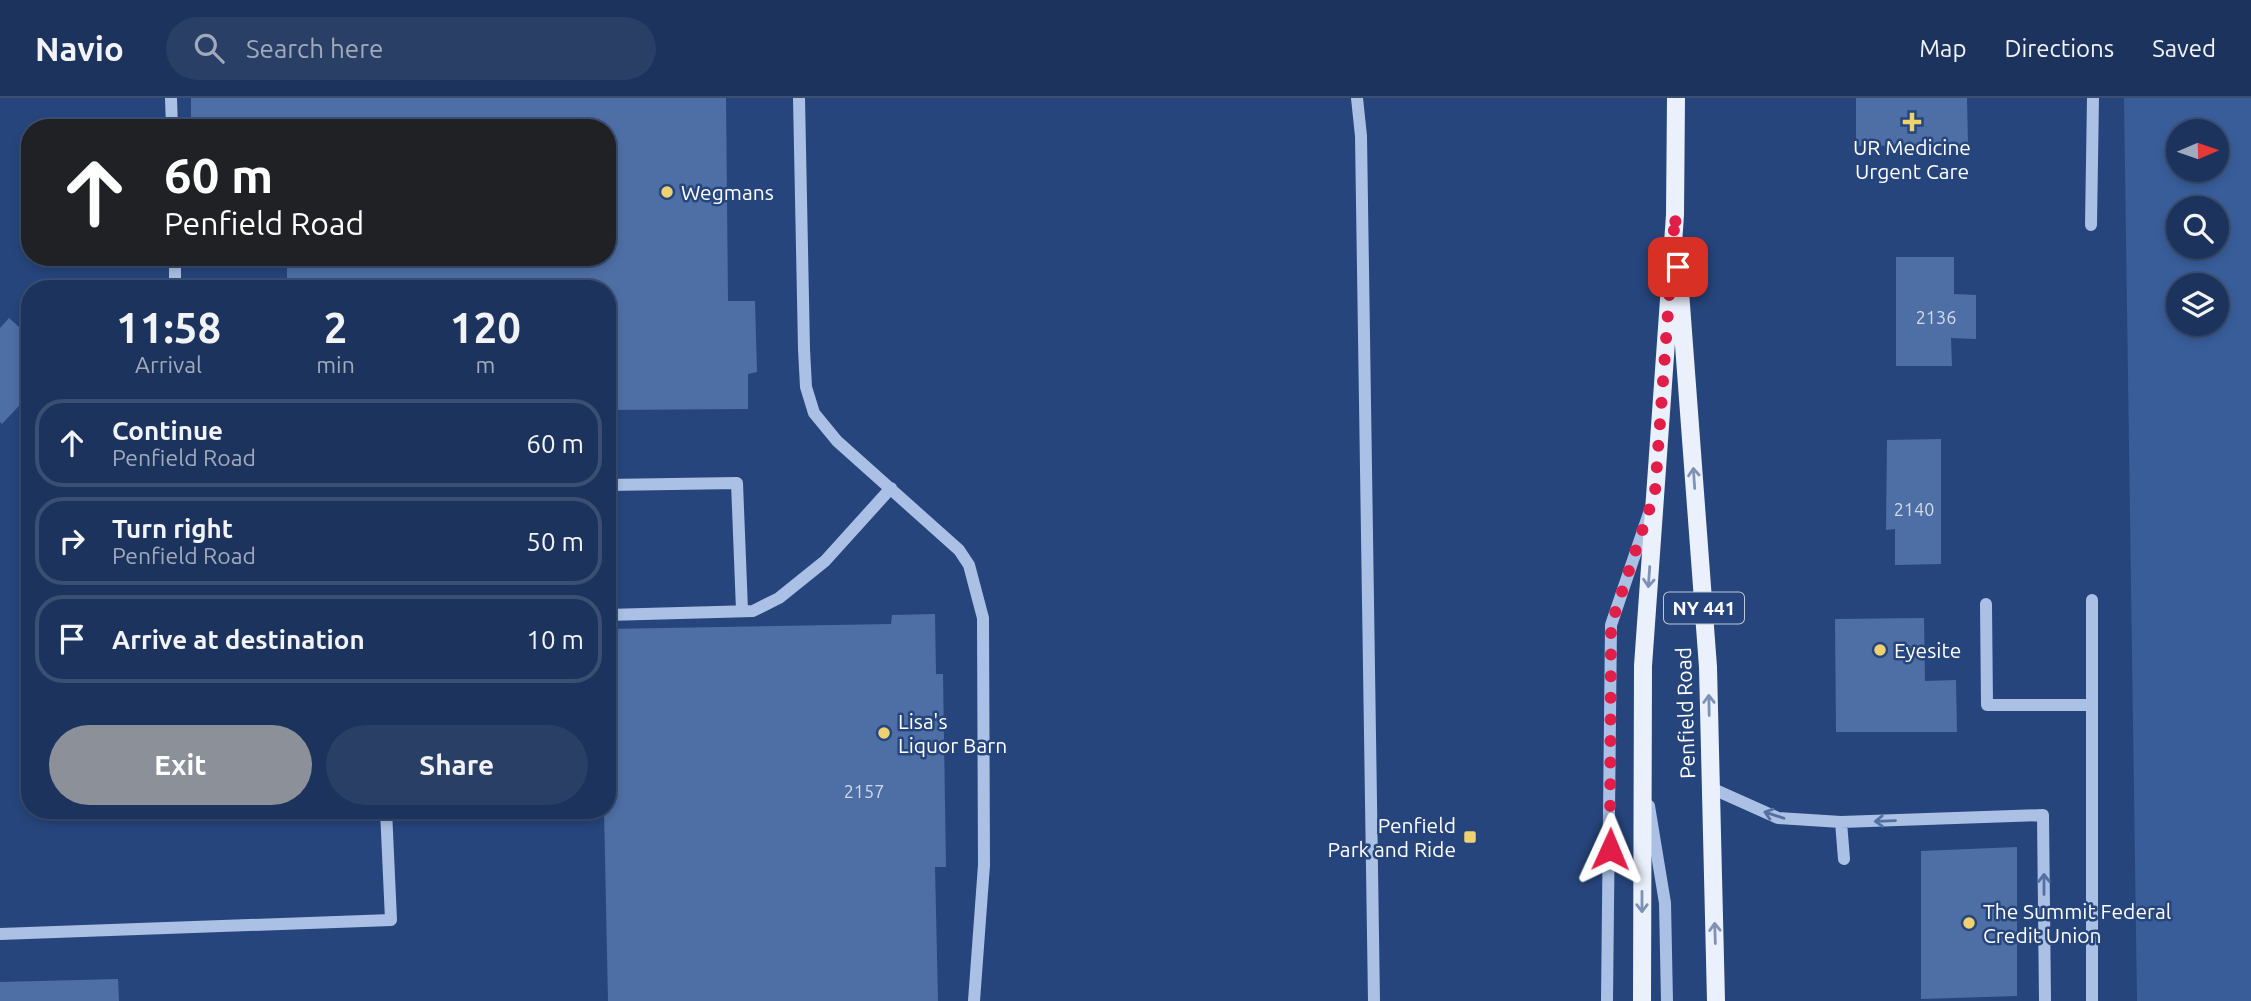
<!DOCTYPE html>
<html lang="en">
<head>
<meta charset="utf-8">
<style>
	:root { --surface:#1c345d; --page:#293f66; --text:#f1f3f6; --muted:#a0aabc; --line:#3a4f72; --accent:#8c9099 }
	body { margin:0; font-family:Ubuntu,sans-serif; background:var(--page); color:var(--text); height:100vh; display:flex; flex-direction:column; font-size:26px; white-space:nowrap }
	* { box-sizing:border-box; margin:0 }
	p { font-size:23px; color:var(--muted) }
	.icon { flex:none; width:38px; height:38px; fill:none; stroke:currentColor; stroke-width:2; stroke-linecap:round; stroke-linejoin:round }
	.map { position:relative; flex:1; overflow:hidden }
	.drawer { position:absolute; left:21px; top:182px; width:595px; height:539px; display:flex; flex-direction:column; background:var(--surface); border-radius:28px; box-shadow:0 4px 10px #0003,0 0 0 2px var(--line) }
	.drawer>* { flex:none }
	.guide { position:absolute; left:21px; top:21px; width:595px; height:147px; border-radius:28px; box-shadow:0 4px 10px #0003,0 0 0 2px var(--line); background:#202124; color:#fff; overflow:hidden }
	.needle { width:46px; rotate:88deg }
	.tools { position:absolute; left:2166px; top:21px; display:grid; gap:14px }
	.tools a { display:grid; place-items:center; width:63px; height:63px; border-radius:50%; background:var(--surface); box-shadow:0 4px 10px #0003,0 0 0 2px var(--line); font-size:35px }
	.pin { position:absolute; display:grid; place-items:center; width:60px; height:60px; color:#fff; margin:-30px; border-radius:14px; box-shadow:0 4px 10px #0006 }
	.me { position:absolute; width:77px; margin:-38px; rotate:1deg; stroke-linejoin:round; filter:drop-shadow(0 0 5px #0008) }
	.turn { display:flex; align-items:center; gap:24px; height:147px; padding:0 28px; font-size:32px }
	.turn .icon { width:91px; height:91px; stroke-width:2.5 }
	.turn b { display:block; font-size:49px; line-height:60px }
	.eta { display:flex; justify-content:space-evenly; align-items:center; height:119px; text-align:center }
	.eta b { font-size:42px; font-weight:700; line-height:49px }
	.primary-button { display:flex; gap:14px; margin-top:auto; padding:14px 28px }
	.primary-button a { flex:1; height:80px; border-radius:42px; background:var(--accent); color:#fff; font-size:28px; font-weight:700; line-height:80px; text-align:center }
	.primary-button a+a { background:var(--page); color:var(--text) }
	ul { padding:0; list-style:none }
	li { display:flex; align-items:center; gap:21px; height:88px; margin:0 14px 10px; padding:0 14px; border:4px solid var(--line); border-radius:28px }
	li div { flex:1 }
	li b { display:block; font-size:26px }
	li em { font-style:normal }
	header { display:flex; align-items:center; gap:42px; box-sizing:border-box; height:98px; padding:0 35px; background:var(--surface); border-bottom:2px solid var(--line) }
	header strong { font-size:33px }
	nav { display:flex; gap:38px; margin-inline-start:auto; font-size:24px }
	.search { width:490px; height:63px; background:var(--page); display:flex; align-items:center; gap:18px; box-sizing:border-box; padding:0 24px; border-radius:38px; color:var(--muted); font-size:26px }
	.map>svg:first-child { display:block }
	.green { fill:#395d99; fill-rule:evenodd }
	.building { fill:#4e6fa5 }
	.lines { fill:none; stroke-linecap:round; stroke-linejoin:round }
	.minor { stroke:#aac0e4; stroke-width:12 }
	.major { stroke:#eaf0fc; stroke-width:18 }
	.oneway { stroke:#7e92b6 }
	.oneway2 { stroke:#5470a0 }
	.route { stroke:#e11d48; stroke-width:12; stroke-dasharray:0 21.6 }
	.poi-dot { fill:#edd26f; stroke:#26457c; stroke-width:2.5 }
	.labels { text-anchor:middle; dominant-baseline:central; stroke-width:5; stroke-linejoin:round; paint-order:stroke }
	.number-label { font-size:18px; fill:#d3dbe8 }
	.shield { fill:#26457c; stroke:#bec7d8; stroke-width:2 }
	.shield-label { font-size:19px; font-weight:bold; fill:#fff }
	.poi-label { font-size:21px; fill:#fff; stroke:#26457c; text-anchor:start }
	.street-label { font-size:21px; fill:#fff; stroke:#26457c }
</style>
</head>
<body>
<header>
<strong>Navio</strong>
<div class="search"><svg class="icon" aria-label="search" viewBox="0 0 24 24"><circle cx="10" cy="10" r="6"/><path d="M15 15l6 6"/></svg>Search here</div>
<nav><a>Map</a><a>Directions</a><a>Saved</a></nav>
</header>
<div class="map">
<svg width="2251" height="903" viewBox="0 0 2251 903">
	<rect width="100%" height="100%" fill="#26457c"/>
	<path class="green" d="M2124,0H2251V903H2137ZM2179,33H2217V72H2179ZM2179,110H2217V149H2179ZM2179,187H2217V226H2179Z"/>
	<path class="building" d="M191,0H726L728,203H755L757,274L748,276V311L607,312V191H287V159H607V30H191Z
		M1856,0H1967L1968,47L1856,48Z
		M1896,159H1954V196L1976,197V241L1951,240L1952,268H1896Z
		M9,220L30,239V296L2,326L0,324V230Z
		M1941,341V466L1895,467V431L1886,432L1887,342Z
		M935,516L936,576H943L946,769H935L938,903H608L604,712H607V531L891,526L892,517Z
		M1924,520L1925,583L1956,582L1957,634H1836L1835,521Z
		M2017,749V898L1921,901V753Z
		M118,881L119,903H0V884Z"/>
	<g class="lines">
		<path class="minor" d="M171,0L172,30
			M799,0L804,251L806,289L814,315L837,343L959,452L969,467L983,520L984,767L974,903
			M1357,0L1361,38L1374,903
			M2091,127L2093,0
			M175,159V191
			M607,387L737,385L742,512
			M2092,502V903
			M1986,506L1987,607H2092
			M607,517L753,513L779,500L825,463L891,390
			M1711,690L1778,720L1841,724L2043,717L2045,903
			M1649,708L1665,805L1667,903
			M1841,724L1844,761
			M0,836L391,822L386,712
			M1607,903L1611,527L1649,415"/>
		<path class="major" d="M1679,180L1708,569L1716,903
			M1642,903L1643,568L1675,117L1676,0"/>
	</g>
	<defs><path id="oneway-shaft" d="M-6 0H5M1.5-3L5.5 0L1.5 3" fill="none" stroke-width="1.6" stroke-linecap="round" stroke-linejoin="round" transform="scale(1.75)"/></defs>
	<g class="oneway">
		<use href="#oneway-shaft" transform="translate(1694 380) rotate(-94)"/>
		<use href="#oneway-shaft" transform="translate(1649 479) rotate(94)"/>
		<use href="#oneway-shaft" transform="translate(1709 607) rotate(-91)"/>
		<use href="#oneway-shaft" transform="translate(1642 804) rotate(90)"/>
		<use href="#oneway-shaft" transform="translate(1715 835) rotate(-92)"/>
	</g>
	<g class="oneway2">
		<use href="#oneway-shaft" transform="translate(1774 717) rotate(-162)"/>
		<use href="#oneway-shaft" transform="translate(1885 723) rotate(178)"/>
		<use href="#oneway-shaft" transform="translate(2044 786) rotate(-90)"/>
	</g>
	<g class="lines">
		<path class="route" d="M1610,751L1611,527L1655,394L1675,117L1678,169"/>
	</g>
	<g class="poi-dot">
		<path d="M1908.5 13.5h7v7h7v7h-7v7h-7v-7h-7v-7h7z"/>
		<circle cx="667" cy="94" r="7"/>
		<circle cx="1880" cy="552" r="7"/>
		<circle cx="884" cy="635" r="7"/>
		<rect x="1463" y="732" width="14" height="14" rx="3.5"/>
		<circle cx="1969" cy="825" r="7"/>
	</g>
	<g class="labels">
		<g class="number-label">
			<text x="1936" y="219">2136</text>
			<text x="1914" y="411">2140</text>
			<text x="864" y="693">2157</text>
		</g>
		<rect class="shield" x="1664" y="494.5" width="80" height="31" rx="5"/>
		<g class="shield-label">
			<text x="1704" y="510">NY 441</text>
		</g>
		<g class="poi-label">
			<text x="1912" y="49" text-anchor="middle">UR Medicine<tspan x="1912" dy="24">Urgent Care</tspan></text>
			<text x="681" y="94">Wegmans</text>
			<text x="1894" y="552">Eyesite</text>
			<text x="898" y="623">Lisa's<tspan x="898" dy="24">Liquor Barn</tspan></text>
			<text x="1456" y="727" text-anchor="end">Penfield<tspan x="1456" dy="24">Park and Ride</tspan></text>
			<text x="1983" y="813">The Summit Federal<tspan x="1983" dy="24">Credit Union</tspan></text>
		</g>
		<g class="street-label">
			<text transform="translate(1685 615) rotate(-92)">Penfield Road</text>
		</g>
	</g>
</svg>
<div class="tools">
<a><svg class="needle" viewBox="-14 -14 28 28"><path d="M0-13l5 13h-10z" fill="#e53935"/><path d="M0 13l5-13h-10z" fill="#a0aabc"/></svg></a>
<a><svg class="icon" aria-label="search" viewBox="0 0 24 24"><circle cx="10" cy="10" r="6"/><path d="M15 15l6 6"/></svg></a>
<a><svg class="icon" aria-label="layers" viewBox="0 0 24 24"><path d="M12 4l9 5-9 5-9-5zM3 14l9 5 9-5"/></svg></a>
</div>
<div class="pin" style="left:1678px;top:169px;background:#d93025"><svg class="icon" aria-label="arrive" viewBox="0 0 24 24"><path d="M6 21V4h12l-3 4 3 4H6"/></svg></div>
<svg class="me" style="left:1610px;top:751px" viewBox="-20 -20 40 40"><path d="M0-17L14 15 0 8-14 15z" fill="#e11d48" stroke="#fff" stroke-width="4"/></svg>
<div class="guide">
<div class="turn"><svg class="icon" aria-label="ahead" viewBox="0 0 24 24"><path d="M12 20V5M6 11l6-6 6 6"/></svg><div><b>60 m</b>Penfield Road</div></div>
</div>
<section class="drawer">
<div class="eta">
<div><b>11:58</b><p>Arrival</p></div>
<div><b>2</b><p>min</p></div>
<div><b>120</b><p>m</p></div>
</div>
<ul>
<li><svg class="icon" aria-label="ahead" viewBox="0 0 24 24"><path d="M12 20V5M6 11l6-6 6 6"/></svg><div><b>Continue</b><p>Penfield Road</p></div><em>60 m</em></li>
<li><svg class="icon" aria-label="right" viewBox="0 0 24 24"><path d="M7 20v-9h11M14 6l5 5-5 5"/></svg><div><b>Turn right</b><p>Penfield Road</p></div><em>50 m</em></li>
<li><svg class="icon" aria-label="arrive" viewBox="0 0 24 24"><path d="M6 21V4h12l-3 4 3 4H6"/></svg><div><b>Arrive at destination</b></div><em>10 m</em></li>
</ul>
<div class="primary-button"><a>Exit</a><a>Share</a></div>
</section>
</div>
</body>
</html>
